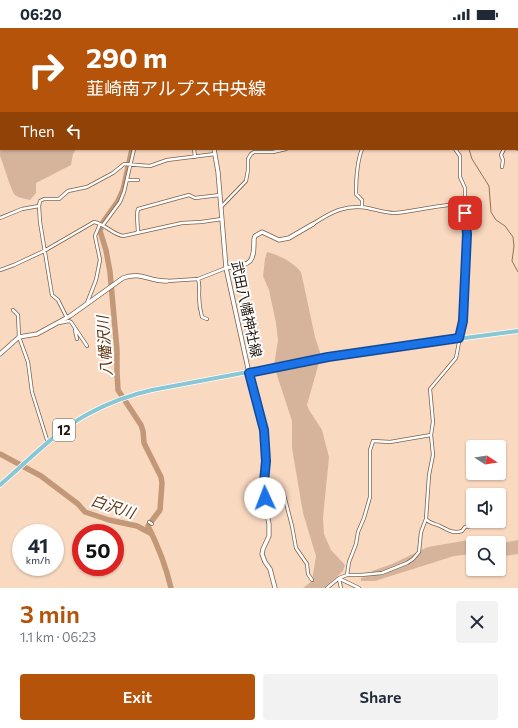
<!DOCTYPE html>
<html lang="en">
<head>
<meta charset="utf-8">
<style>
	:root { --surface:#fff; --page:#f2f2f3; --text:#1f2937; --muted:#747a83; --accent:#b45309 }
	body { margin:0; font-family:Commissioner,"Noto Sans JP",sans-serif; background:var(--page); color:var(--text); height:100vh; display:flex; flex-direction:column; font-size:15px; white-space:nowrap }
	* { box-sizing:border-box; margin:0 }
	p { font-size:13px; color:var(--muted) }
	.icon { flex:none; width:22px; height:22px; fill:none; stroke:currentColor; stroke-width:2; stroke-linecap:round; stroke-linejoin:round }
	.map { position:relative; height:560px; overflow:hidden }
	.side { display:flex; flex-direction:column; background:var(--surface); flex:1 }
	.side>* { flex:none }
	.top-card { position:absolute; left:0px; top:0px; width:518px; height:122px; box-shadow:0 1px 3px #0004; background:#b45309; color:#fff; overflow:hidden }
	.needle { width:26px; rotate:102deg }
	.fabs { position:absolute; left:466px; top:412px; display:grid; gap:8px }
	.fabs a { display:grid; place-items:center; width:40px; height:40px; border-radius:4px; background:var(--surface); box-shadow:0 1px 3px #0004; font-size:20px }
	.speed { position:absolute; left:12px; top:496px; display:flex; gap:8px; font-size:20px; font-weight:700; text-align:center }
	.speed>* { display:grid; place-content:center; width:52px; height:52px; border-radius:50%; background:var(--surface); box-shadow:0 1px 3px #0004; line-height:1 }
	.speed small { font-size:10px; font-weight:400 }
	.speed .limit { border:6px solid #d22; background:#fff; color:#111 }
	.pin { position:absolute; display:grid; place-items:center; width:34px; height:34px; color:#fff; margin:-17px; border-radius:8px; box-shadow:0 2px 6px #0006 }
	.me { position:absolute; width:44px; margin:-22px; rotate:358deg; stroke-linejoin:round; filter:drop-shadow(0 0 3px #0008) }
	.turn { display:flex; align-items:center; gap:14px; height:84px; padding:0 20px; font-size:18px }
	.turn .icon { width:52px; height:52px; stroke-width:2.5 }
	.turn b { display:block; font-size:28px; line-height:34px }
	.then { display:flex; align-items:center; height:38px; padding:0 20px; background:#0003; gap:8px; font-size:15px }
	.round { display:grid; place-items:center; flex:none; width:42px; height:42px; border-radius:4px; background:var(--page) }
	.head { display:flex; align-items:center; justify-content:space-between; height:68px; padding:0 20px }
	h1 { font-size:24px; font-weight:600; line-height:30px; color:var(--accent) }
	.button { display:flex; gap:8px; margin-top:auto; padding:8px 20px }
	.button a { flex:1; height:46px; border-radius:4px; background:var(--accent); color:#fff; font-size:16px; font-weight:600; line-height:46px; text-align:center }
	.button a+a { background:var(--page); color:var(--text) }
	.status { display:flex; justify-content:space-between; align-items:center; height:28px; padding:0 20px; background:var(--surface); direction:ltr }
	.status svg { height:11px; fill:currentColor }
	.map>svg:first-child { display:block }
	.green { fill:#d5b49b }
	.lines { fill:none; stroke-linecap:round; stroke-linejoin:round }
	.stream { stroke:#937258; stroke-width:1 }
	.river { stroke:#c39878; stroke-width:5.5 }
	.street-casing { stroke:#7c604a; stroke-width:4 }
	.secondary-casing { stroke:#7c604a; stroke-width:5 }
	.primary-casing { stroke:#fff; stroke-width:5.5 }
	.street { stroke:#fff; stroke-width:2.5 }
	.secondary { stroke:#fff; stroke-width:3.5 }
	.primary { stroke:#89c7d4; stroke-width:4 }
	.route-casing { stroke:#114b97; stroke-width:10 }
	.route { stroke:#1a73e8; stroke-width:7 }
	.labels { text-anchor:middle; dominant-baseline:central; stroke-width:4; stroke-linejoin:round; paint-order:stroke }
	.shield { fill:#fff; stroke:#655d57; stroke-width:1 }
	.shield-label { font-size:13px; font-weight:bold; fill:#23180f }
	.street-label { font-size:14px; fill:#23180f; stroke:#fff }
	.water-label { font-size:15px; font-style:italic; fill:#603610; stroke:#fff }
</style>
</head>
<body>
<div class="status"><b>06:20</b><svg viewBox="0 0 49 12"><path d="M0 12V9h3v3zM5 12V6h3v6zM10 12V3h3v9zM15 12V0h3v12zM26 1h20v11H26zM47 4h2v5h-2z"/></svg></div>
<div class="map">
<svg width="518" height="560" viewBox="0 0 518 560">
	<rect width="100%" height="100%" fill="#fad9c1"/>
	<path class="green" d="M0,0H120L1,1V121H76L73,126L71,137L36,155V165L30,172C26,171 19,170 15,167C11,163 4,137 0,128Z
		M186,0H349V1H187Z
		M398,0H518V87L517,1Z
		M267,224C279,227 293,234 301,244L315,309L320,324V331L307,377L309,382L322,402L329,429L323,490L324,506L331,522L345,537L343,543L324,560H303L312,553L316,528L303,485L292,420V393L274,338L278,312L276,295L269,262L263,248L265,231Z
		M469,512L487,515H473V526L454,528L375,553H361V550L370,548L372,543L392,536L428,519Z
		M518,512V526L499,529V516Z"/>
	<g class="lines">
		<path class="stream" d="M339,0V1
			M469,121L472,131L489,158L491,184L496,192L505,198L513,209L514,218L512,233L518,244"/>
		<path class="river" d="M122,1L123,0
			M132,121L123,162L118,173L103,194L100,203L106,222L110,244L117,322V345L118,362L141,397L143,403L144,415L161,449L162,455L160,482L148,498C158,518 166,538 171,560
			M0,426L41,448L78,476L85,484L109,492L137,498L152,506"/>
		<g class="street-casing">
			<path id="street" d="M517,120L518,121
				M194,121L195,129
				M502,139L503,132L501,127L504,121
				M127,152H138
				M39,178L40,194L52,267L58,272L67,290
				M221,179L246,153L248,142V131L251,126L254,124H273L286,121
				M362,179V172L356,166C356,151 357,134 362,121
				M0,190L22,181L39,178L40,173L44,171H59L68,163L87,159L113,145L124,136L150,138L167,132L215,126
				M313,196C331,184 346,176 368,180C377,182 386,185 395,185C418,183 440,176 463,176
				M103,197L120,174L124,164L134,121
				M138,205C138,199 136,186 138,181L189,167L195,170L220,167
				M0,242L14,237L44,223L94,194C105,196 112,206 123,208L182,195L201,194L222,191
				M198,251C200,256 199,260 199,267C199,274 200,282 202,289L207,291
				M167,253L198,251L226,240
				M87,275L96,252L100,232L95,208L100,196
				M13,282L18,287L19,309L28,334L32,364L48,415
				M59,295L69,293L71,294L87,318
				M75,302L77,311
				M265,460L278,459L281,460L283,463L292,498L296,520L307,536L308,546L312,552
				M426,491C430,496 434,495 440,498C448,502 453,506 462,503L465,499L483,496V493
				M149,494L152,496
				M347,547L349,534L356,516L358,504L364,490L370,469V422L373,413L390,414L431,407
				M339,551L341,560
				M340,551L359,560
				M327,560L339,550L347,547H361L382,545L407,535L413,531L419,524L421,504L426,491L429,447L433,427L431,407L433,394L430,361L456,330L463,293L467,206L463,176L465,168V160L460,149V128L455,121"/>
		</g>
		<g class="secondary-casing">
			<path id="secondary" d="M214,121L218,144L226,240L249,345L263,402L266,433L264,454L266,481L269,496V508L263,521L262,526L265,534L270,541L275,560
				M226,240C251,236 254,237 254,211L255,208L262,204L279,212L289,210L313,196
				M0,326L19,309L37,306L70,288L123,250C142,243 149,254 167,253"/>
		</g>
		<g class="primary-casing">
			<path id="primary" d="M0,457C28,433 56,403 88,386C108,375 130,367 152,362L328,329L397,319L518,303"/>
		</g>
		<use href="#street" class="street"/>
		<use href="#secondary" class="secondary"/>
		<use href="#primary" class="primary"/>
	</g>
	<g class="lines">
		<g class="route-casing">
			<path id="route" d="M265,470L264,454L266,433L264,402L249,345L328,329L459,310L463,293L467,206L465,185"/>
		</g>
		<use href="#route" class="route"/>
	</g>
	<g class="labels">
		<rect class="shield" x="53" y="391" width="22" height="22" rx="3"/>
		<g class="shield-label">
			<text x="64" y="402">12</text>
		</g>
		<g class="street-label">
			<text transform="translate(247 281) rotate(78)">武田八幡神社線</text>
		</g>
		<g class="water-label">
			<text transform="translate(104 318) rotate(-94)">八幡沢川</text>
			<text transform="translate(113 478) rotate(18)">白沢川</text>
		</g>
	</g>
</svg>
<div class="fabs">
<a><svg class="needle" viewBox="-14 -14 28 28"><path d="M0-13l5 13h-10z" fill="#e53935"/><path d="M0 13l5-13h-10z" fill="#747a83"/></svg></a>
<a><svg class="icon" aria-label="sound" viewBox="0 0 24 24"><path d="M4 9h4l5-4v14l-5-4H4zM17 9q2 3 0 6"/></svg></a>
<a><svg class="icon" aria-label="search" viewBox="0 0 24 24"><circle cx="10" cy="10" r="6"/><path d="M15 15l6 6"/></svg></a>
</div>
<div class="speed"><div>41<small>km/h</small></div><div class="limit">50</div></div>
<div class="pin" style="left:465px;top:185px;background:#d93025"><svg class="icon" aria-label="arrive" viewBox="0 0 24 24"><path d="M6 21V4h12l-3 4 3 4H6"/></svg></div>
<svg class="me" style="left:265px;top:470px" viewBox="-20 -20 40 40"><circle r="19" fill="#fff"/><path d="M0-13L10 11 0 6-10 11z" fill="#1a73e8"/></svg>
<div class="top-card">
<div class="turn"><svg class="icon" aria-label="right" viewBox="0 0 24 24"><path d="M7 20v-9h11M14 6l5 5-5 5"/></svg><div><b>290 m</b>韮崎南アルプス中央線</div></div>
<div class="then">Then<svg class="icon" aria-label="left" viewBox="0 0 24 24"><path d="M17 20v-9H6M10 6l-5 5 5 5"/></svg></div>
</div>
</div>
<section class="side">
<div class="head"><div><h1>3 min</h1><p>1.1 km · 06:23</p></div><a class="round"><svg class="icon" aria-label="close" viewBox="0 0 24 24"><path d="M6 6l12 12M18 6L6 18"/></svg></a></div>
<div class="button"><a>Exit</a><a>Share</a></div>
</section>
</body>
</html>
